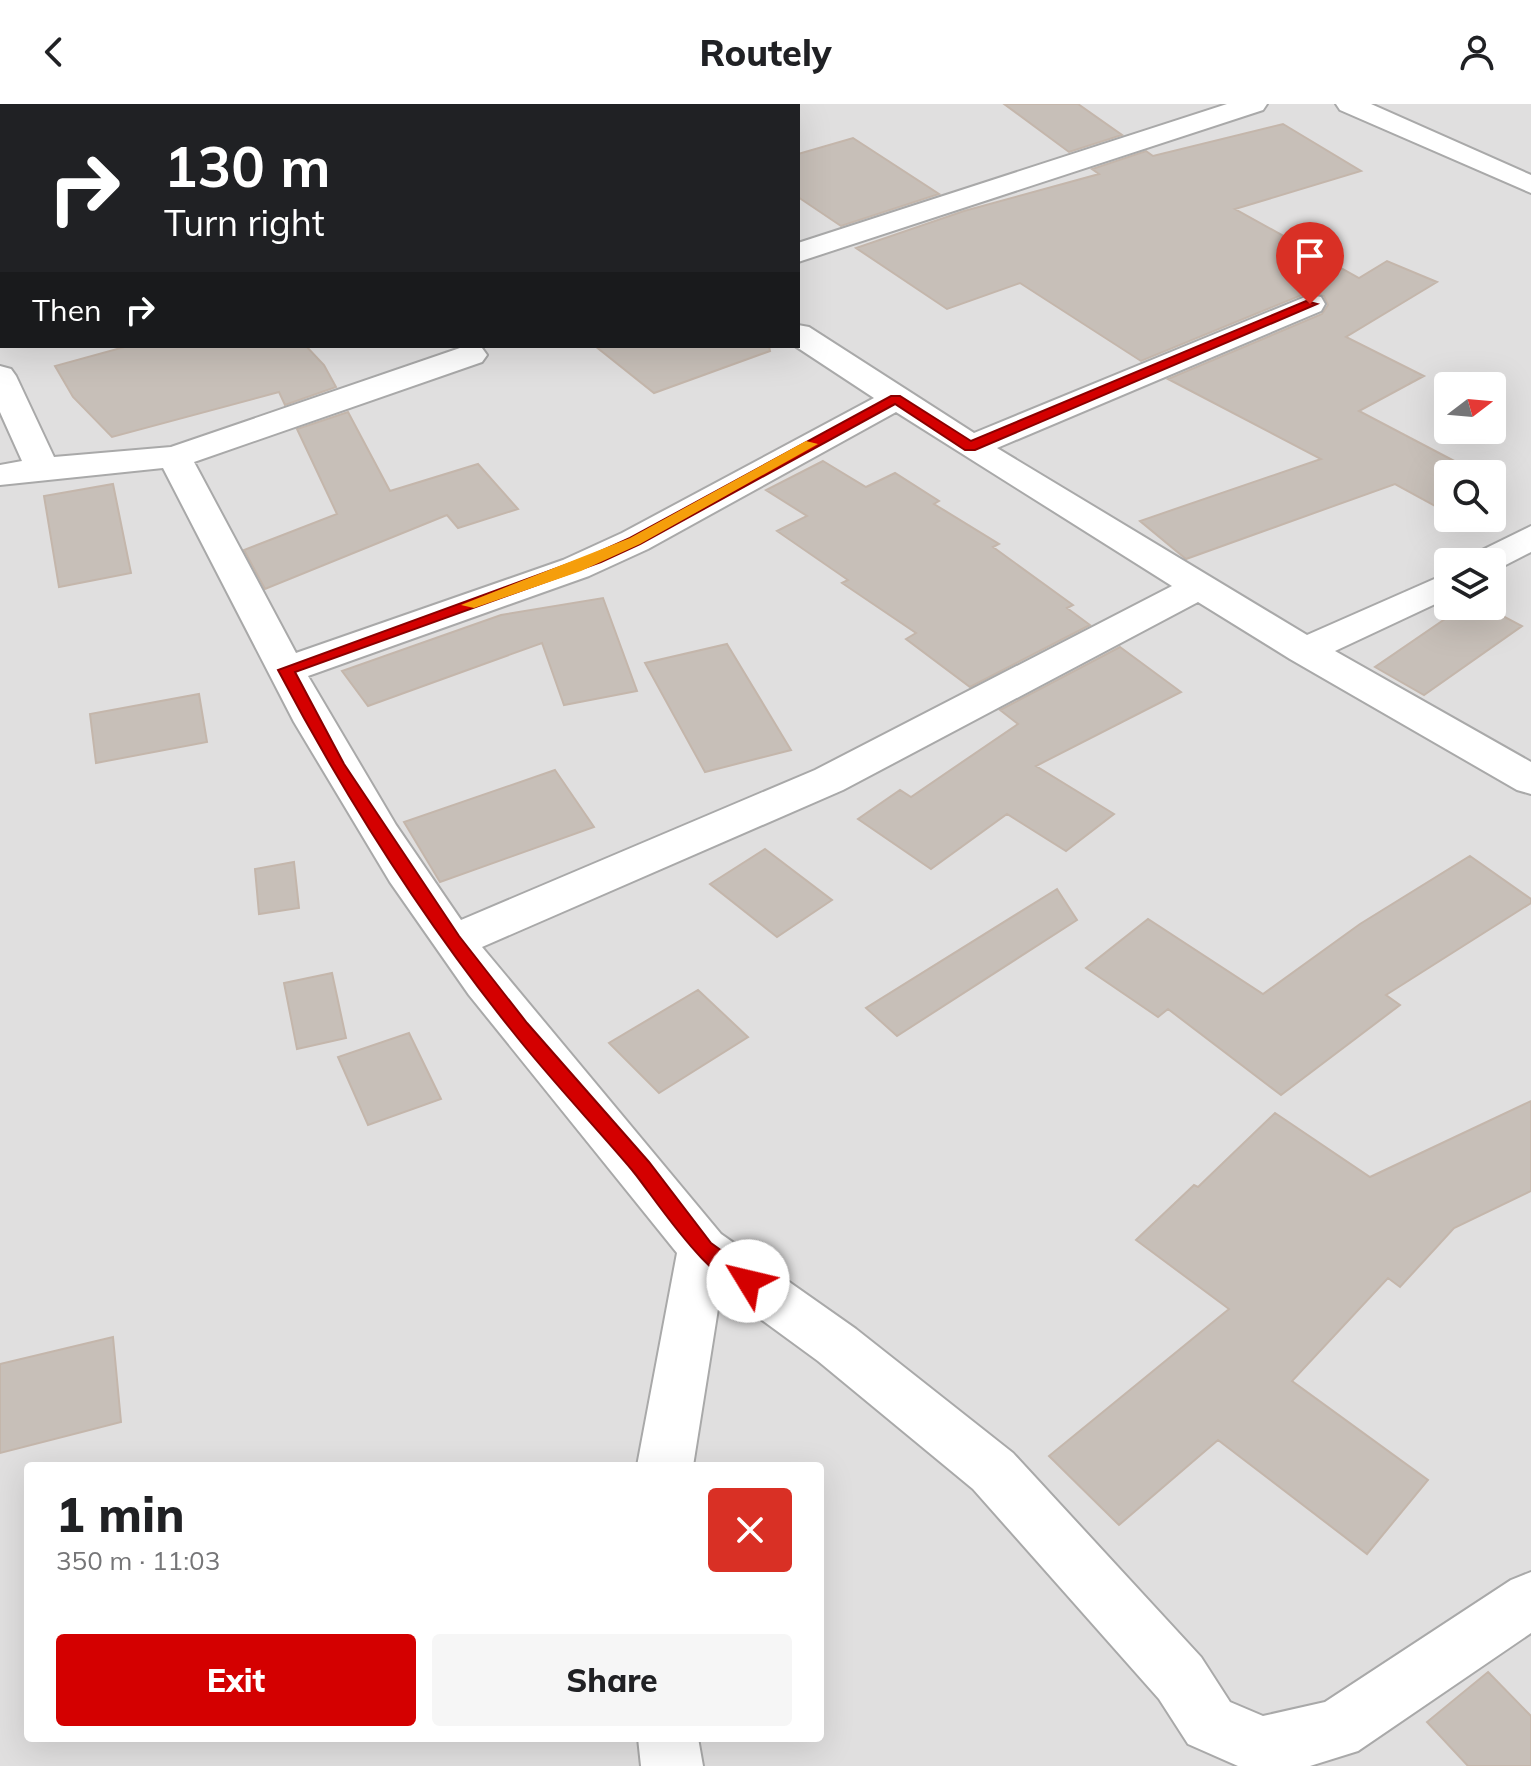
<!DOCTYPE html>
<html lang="en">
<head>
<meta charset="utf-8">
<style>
	:root { --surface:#fff; --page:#f6f6f6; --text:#202124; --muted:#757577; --accent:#d40000 }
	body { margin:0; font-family:Mulish,sans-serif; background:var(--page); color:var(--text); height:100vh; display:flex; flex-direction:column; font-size:30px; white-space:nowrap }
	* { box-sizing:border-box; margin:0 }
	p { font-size:26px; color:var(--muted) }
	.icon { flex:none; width:44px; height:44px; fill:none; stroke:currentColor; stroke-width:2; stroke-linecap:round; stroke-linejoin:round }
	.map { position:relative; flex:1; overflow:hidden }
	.drawer { position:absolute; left:24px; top:1358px; width:800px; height:280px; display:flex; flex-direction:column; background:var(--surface); border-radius:8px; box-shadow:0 8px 32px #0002 }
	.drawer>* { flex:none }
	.guide { position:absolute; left:0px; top:0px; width:800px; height:244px; box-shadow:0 8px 32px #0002; background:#202124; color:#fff; overflow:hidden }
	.needle { width:52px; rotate:74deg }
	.tools { position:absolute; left:1434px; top:268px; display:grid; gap:16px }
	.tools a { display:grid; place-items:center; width:72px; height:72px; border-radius:8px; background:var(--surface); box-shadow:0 8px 32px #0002; font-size:40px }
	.pin { position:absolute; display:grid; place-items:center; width:68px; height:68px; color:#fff; margin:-82px -34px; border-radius:50% 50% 50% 0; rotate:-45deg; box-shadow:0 0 8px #0007 }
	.pin .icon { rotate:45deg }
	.me { position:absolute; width:88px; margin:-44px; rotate:306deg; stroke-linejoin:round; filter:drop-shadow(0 0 6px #0008) }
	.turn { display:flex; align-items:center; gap:28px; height:168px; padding:0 32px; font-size:36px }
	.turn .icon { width:104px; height:104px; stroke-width:2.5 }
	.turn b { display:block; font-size:56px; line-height:68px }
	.then { display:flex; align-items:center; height:76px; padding:0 32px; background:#0003; gap:16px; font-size:30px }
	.round { display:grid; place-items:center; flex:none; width:84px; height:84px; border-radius:8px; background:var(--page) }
	.summary { display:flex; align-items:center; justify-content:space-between; height:136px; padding:0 32px }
	h1 { font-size:48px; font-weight:800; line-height:60px }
	.primary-button { display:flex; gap:16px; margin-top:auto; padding:16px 32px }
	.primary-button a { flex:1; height:92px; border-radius:8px; background:var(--accent); color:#fff; font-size:32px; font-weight:800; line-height:92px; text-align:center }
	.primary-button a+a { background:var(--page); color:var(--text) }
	header { display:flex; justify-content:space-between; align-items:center; height:104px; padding:0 32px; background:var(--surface); font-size:36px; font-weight:800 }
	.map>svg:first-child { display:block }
	.residential { fill:#e0dfdf; fill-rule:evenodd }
	.building { fill:#c7bfb8; stroke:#c4b6ab; stroke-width:2 }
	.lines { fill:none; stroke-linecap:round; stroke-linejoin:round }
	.minor-casing { stroke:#a9a9a9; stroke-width:4 }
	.minor { fill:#fff; fill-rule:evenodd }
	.route { fill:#d40000; stroke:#8a0000; stroke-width:2 }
	.slow { fill:#f59e0b }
</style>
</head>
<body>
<header><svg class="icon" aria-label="back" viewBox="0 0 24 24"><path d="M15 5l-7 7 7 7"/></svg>Routely<svg class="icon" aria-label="person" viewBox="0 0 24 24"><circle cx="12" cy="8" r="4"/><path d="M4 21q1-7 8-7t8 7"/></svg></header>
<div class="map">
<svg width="1531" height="1662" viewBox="0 0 1531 1662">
	<rect width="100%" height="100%" fill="#f2efe9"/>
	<path class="residential" d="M0,0H1531V1662H0ZM2,2H798V242H2ZM1448,282H1492V326H1448ZM1448,370H1492V414H1448ZM1448,458H1492V502H1448ZM28,1362H820V1634H28Z"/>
	<path class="building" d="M1004,0H1078L1122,31L1069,48Z
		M1283,20L1361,67L1235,105L1359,174L1387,157L1437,178L1346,233L1424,272L1359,307L1479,370H1448V409L1395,380L1186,455L1140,417L1321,355L1168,275L1322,210L1328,201L1324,192L1309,188L1141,257L1020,179L947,205L856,144L964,107L1099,70L1092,65L1146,47L1153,52Z
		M853,34L939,90L841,122L798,93V50Z
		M128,242H306L324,261L336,283L285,301L279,288L112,333L73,293L55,262Z
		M595,242H769L770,247L654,289Z
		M348,308L390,387L478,360L518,405L458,424L447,411L265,485L244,446L337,410L297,325Z
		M823,357L866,383L895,369L939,397L934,400L999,440L993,443L1073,501L1067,504L1090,521L970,583L906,535L916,529L842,479L848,476L777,427L807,412L766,386Z
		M113,380L131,469L59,483L44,392Z
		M603,494L637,587L564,601L542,539L368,602L342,567L501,511Z
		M1464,502H1484L1522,522L1424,591L1375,563Z
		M727,540L791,646L705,668L645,559Z
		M1120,543L1181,588L1036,662L1114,710L1066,747L1007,710L931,765L858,715L900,686L911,693L1018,620L1000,606Z
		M199,590L207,638L96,659L90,610Z
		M555,666L594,723L440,778L404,718Z
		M765,745L832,796L777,833L710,780Z
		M1470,752L1531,795V799L1386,891L1400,901L1281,991L1168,905L1158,913L1086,864L1148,815L1263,890L1360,820Z
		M294,758L299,804L259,810L255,765Z
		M1057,785L1077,816L897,932L866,904Z
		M332,869L346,934L297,945L284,879Z
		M698,886L748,933L659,989L609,939Z
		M409,929L441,995L368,1021L338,953Z
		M1531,997V1087L1454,1124L1400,1183L1388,1174L1292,1277L1428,1376L1367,1450L1218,1336L1119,1421L1049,1352L1229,1205L1136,1136L1194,1081L1198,1083L1275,1009L1370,1073Z
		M113,1233L121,1318L0,1349V1260Z
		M1488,1568L1531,1612V1662H1468L1427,1618Z"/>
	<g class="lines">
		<g class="minor-casing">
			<path id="minor" d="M476,0H503L504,2H477Z
				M1227,0H1267L1263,6L798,158V139Z
				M1336,0H1371L1531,71V89L1340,6Z
				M1310,191L1321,193L1325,200L1321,207L997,344L1307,531L1448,469V494L1335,547L1531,658V690L1517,686L1290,555L1198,498L843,686L482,843L721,1130L856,1225L1013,1349L1201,1553L1230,1598L1263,1612L1325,1598L1511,1476L1531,1468V1529L1358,1647L1310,1662H1238L1188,1640L1159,1595L973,1385L818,1257L721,1186L693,1362H637L677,1149L469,891L390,778L294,618L163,364L0,381V361L22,357L0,308V262L11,265L16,272L54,353L171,343L460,244H482L487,251L482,258L194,358L296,549L563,456L622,429L874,294L795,242H798V221L809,223L974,329ZM896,308L1172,482L815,666L461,816L396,721L308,572L589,472L648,445Z
				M1531,422V448L1492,468V458H1469L1474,450Z
				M638,1634H698L703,1662H641Z"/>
		</g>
		<use href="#minor" class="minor"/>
	</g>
	<path class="route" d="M1306,197L1317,200L975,346H965L895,300L640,440L601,458L295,568L344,660L459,832L527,919L649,1058L711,1139L755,1171L759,1177L755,1183C719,1196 653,1091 632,1066C593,1020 551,976 513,928C423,816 345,693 278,566L590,452L630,434L891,292H900L971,337Z"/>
	<path class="slow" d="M806,337L818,340L640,440L581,467L474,504L461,501L630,434Z"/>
</svg>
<div class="tools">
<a><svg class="needle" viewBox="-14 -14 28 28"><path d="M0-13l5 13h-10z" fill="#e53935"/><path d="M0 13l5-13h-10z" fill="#757577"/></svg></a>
<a><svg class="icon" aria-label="search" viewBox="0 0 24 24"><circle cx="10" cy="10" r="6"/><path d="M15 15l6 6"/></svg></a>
<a><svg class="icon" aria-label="layers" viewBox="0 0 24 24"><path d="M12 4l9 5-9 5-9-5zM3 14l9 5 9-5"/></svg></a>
</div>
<div class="pin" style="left:1310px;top:200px;background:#d93025"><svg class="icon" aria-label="arrive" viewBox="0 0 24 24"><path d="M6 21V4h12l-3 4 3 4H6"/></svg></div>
<svg class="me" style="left:748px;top:1177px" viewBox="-20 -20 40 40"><circle r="19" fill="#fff"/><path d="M0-13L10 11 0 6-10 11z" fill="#d40000"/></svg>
<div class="guide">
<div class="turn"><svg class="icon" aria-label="right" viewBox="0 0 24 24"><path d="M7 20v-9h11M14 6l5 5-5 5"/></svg><div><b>130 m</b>Turn right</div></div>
<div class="then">Then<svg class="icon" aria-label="right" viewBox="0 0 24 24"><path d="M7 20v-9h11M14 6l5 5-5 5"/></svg></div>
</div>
<section class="drawer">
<div class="summary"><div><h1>1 min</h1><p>350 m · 11:03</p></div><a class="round" style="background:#d93025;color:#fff"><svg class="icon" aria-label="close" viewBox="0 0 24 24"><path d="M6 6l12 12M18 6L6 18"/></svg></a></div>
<div class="primary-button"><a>Exit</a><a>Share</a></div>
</section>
</div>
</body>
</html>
